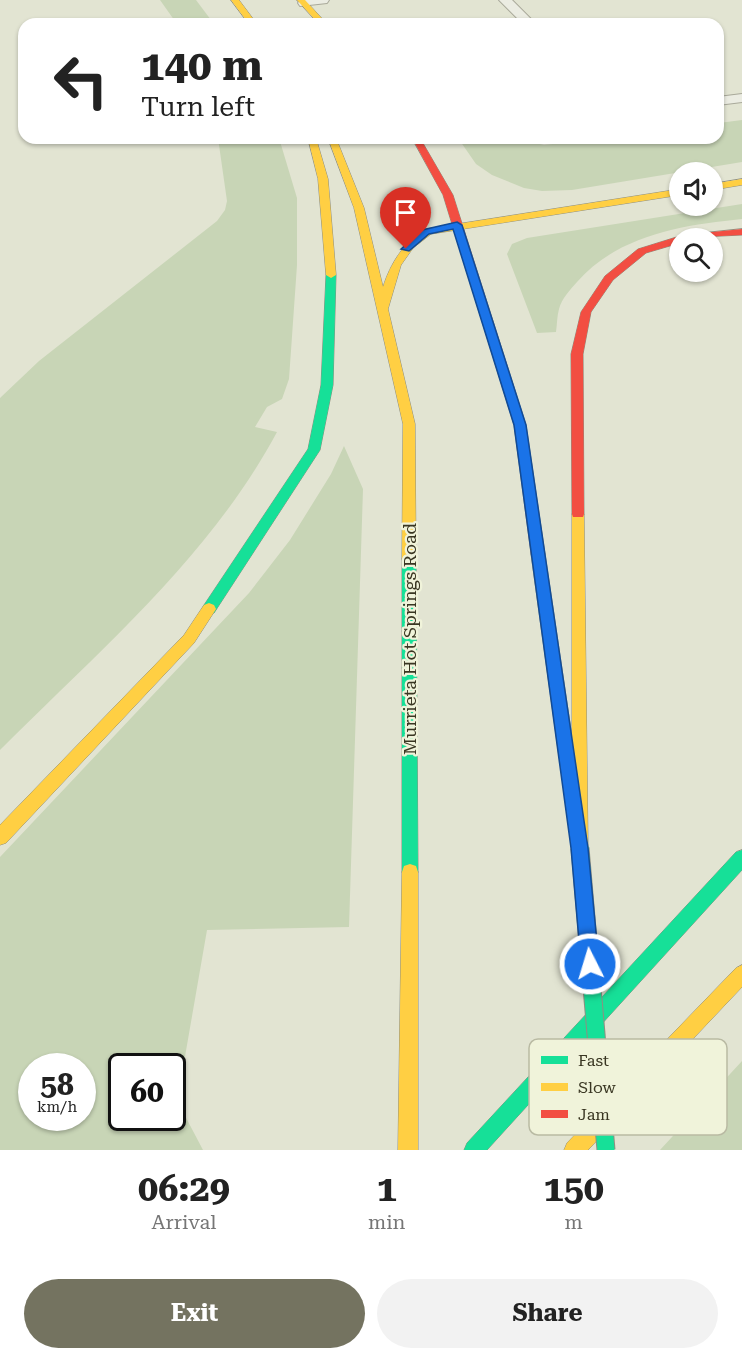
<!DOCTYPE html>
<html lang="en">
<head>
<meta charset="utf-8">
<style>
	:root { --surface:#fff; --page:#f2f2f2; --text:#222; --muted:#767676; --accent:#747360 }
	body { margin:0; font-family:"Roboto Serif",serif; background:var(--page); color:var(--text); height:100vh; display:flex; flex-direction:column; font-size:22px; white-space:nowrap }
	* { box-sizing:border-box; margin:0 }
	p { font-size:20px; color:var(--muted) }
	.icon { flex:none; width:33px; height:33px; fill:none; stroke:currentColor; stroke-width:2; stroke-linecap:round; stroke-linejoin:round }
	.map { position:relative; height:1150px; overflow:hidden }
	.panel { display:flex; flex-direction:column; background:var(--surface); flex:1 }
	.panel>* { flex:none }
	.guide { position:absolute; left:18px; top:18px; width:706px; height:126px; border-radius:18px; box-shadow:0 2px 4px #0004; background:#fff; color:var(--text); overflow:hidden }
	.buttons { position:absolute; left:669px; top:162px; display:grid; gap:12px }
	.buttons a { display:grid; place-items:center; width:54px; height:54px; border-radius:50%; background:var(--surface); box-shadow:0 2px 4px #0004; font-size:30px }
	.speed { position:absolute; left:18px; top:1053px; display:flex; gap:12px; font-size:30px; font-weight:700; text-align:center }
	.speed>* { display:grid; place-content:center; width:78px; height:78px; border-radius:50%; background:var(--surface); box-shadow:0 2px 4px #0004; line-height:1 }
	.speed small { font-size:15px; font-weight:400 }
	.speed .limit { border:3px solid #111; border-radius:9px; background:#fff; color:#111 }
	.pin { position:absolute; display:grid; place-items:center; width:51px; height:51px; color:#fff; margin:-62px -26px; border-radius:50% 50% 50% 0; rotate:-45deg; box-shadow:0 0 6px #0007 }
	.pin .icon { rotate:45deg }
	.me { position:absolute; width:66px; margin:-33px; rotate:355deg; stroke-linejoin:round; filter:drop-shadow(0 0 4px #0008) }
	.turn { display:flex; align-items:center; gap:21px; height:126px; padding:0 24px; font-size:27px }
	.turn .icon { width:78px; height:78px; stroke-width:2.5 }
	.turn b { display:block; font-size:42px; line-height:51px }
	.eta { display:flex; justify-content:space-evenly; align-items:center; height:102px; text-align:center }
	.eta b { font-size:36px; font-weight:700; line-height:42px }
	.cta { display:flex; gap:12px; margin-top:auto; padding:12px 24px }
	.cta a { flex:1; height:69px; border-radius:36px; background:var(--accent); color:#fff; font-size:24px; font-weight:700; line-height:69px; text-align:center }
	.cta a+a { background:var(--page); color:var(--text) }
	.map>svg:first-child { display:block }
	.green { fill:#c8d5b6; fill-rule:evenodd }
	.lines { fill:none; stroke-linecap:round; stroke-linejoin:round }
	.lane-casing { stroke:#a9a99a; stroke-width:2 }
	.fast-casing { stroke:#8e8f81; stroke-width:1 }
	.slow-casing { stroke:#8e8f81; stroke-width:1 }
	.jam-casing { stroke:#8e8f81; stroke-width:1 }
	.lane { fill:#ebece2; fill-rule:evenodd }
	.fast { fill:#16e098; fill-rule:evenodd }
	.slow { fill:#ffcf43; fill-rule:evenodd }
	.jam { fill:#f24e42; fill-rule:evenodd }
	.fast-bridge-casing { stroke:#8e8f81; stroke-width:19; stroke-linecap:butt }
	.fast-bridge { stroke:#16e098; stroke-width:17 }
	.route { fill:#1a73e8; stroke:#114b97; stroke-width:1.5 }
	.labels { text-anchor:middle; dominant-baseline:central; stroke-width:4.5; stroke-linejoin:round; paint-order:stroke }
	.street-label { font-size:18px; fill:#393622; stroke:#f0f3da }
	.key { fill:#f0f3da; stroke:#b9baa3; stroke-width:1.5 }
	.key-label { font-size:16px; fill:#393622 }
</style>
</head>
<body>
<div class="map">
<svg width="742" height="1150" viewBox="0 0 742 1150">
	<rect width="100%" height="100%" fill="#e2e4d2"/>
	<path class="green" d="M160,0H196L214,24H177Z
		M742,120V162L572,190L542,191L524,188L492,175L476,164L458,138H516L544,145L602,138H718L719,123Z
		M218,138H279L297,198V265L289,379L282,399L267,407L255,427L277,432C210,557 99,651 0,750V398L39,361L217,221L225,210L227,201Z
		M742,204V219C683,225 618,235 577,282C570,290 562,298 559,309C557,316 557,325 556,332L537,333L507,254L512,244L527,238Z
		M344,446L363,489L349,927L207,930L183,1068V1112L203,1150H0V857L249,593L290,540L331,474ZM32,1066H82V1118H32ZM122,1066H172V1118H122Z
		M742,1061V1150H660Z"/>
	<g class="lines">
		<g class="lane-casing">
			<path id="lane" d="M300,0H329L327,3L300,6L298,3Z
				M499,0H512L536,24H523Z
				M742,94V102L718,105V97Z"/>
		</g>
		<g class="fast-casing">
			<path id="fast" d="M331,272L336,275L333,385L320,450L214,613H204L202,609L204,605L308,449L321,385L326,275Z
				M409,554L414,555L416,559L418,872L416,878L410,880L404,878L402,872V559L404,555Z
				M742,850V870L487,1150H464L467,1143L736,852Z"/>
		</g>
		<g class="slow-casing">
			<path id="slow" d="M231,0H239L257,24H249Z
				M297,0H305L327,24H319Z
				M308,138H316L328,179L336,275L331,278L326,275L318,179Z
				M328,138H336L364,208L383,287C391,262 403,244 425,229L680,189V195L431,234L413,248L401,265L388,309L415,424L416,559L414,563H404L402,559L403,424L354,208Z
				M742,179V185L712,190V184Z
				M578,509L584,514L588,848L586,854L580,856L574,854L572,848V762L567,764L562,762L559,757L531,554L533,550H543L545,554L572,737V514Z
				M209,603L214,605L216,609L194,643L6,843L0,845V825L184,635L204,605Z
				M410,864L416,866L418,872V1150H398L402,872L404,866Z
				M742,965V987L588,1150H564L567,1143L736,968Z"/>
		</g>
		<g class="jam-casing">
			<path id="jam" d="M412,138H420L453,195L526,425L545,554L543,558H533L531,554L514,425L443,195Z
				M742,229V235L680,238V243L646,253L613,280L591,312L583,354L584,514L583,517H573L572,514L571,354L581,312L605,276L638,249L683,235Z"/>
		</g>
		<use href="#lane" class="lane"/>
		<use href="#fast" class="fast"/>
		<use href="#slow" class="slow"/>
		<use href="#jam" class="jam"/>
		<g class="fast-bridge-casing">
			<path id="fast-bridge" d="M580,848L606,1150"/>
		</g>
		<use href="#fast-bridge" class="fast-bridge"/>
	</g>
	<path class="route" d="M457,222L462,225L526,425L588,848L599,964L596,970L590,973L583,970L581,964L571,848L514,425L453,229L429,234L409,251L401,249L422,230Z"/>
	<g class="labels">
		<g class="street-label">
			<text transform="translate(409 639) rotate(-90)">Murrieta Hot Springs Road</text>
		</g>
	</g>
	<rect x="529" y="1039" width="198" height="96" rx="9" class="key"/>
	<rect x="541" y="1056" width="27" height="8" fill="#16e098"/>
	<rect x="541" y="1083" width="27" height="8" fill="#ffcf43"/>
	<rect x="541" y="1110" width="27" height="8" fill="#f24e42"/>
	<g class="key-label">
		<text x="578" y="1066">Fast</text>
		<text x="578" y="1093">Slow</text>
		<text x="578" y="1120">Jam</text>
	</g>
</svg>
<div class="buttons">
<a><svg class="icon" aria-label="sound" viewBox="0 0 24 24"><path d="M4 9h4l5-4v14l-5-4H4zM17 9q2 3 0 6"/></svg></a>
<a><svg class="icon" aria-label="search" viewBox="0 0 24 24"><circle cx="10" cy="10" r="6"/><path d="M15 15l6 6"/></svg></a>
</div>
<div class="speed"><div>58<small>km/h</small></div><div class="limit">60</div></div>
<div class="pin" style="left:406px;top:249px;background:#d93025"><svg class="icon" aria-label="arrive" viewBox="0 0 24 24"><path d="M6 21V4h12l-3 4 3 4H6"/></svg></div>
<svg class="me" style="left:590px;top:964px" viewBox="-20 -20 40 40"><circle r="17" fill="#1a73e8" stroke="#fff" stroke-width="3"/><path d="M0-11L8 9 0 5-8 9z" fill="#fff"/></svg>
<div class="guide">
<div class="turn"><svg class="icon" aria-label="left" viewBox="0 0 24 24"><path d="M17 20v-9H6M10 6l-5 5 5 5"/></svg><div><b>140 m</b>Turn left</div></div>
</div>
</div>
<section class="panel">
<div class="eta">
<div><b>06:29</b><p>Arrival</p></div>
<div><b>1</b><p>min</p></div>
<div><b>150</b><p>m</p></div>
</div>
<div class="cta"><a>Exit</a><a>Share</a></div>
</section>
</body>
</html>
